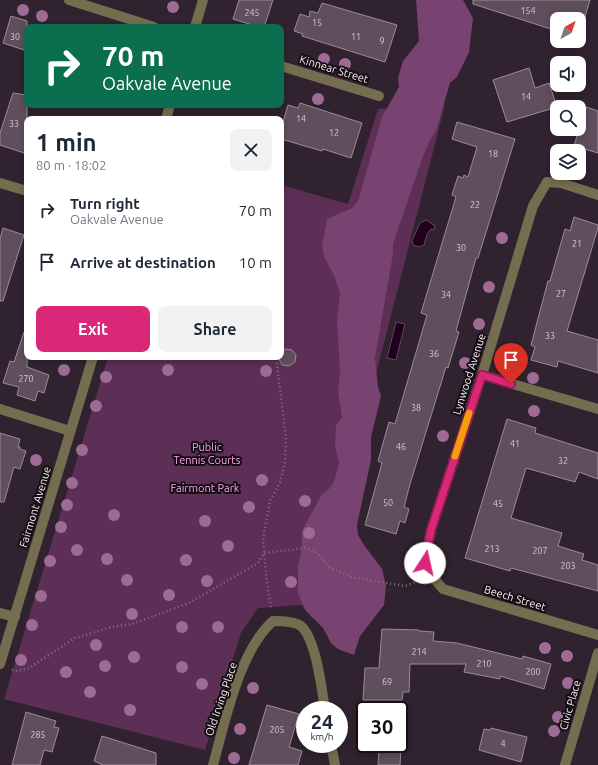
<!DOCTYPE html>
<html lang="en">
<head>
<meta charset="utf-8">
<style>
	:root { --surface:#fff; --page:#f2f2f3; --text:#1f2937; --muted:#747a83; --accent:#db2777 }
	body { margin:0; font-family:Ubuntu,sans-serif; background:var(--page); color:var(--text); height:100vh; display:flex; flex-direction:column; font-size:15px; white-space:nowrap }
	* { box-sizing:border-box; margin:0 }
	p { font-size:13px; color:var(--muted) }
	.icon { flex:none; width:22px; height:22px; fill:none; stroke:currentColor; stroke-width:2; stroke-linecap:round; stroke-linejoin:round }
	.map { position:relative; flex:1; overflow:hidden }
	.details { position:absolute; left:24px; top:116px; width:260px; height:244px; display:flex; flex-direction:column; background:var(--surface); border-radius:8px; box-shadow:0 2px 6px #0003 }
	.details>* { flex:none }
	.top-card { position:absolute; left:24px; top:24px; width:260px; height:84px; border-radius:8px; box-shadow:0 2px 6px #0003; background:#0b6e4f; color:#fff; overflow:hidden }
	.needle { width:26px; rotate:40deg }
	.tools { position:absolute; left:550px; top:12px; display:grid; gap:8px }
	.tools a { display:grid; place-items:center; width:36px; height:36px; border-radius:8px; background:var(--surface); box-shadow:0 2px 6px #0003; font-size:20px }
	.speed { position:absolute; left:296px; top:701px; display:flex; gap:8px; font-size:20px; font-weight:700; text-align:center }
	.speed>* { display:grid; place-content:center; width:52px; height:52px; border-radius:50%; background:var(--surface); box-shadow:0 2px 6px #0003; line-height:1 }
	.speed small { font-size:10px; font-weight:400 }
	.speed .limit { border:2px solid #111; border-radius:6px; background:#fff; color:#111 }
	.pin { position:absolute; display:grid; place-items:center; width:34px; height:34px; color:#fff; margin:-41px -17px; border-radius:50% 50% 50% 0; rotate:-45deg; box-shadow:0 0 4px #0007 }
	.pin .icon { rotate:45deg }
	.me { position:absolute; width:44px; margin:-22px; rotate:10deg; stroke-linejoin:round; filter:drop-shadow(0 0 3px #0008) }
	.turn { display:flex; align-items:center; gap:14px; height:84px; padding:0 12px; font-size:18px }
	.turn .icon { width:52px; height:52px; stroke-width:2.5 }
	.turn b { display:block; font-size:28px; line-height:34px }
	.round { display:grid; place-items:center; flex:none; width:42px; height:42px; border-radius:8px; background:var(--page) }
	.summary { display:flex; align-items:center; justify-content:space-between; height:68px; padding:0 12px }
	h1 { font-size:24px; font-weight:700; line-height:30px }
	.primary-button { display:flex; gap:8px; margin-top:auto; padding:8px 12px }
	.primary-button a { flex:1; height:46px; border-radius:8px; background:var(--accent); color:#fff; font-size:16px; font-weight:700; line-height:46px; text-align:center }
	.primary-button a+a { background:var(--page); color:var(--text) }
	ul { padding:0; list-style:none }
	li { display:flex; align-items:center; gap:12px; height:52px; padding:0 12px }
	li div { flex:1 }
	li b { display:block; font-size:15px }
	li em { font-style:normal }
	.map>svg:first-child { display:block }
	.green { fill:#5d2e56 }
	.forest { fill:#794371 }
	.water { fill:#21001d; stroke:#62485f }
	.building { fill:#5f4e5c; stroke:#9d8a99 }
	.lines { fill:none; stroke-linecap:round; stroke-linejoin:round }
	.path { stroke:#81747e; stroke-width:2.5; stroke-dasharray:1 3; stroke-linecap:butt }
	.minor { stroke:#746d50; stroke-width:10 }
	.tree { fill:#9e6b95 }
	.route-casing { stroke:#8e194d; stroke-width:10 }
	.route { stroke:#db2777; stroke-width:7 }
	.slow { stroke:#f59e0b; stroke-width:7 }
	.labels { text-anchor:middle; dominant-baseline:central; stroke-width:4; stroke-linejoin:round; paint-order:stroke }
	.number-label { font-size:9px; fill:#d4c8d1 }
	.street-label { font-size:11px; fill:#fbf0f8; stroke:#140e13 }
	.park-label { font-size:11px; fill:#f8a7ea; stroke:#140e13 }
</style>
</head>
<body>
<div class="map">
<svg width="598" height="765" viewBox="0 0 598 765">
	<rect width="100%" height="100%" fill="#30222e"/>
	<path class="green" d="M445,105L335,534L339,613L301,605L258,608L241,633L205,750L4,699L108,357H281V185L348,204L378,109Z"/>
	<path class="forest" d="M416,0H463L473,18L469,52L457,77L450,83L436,131L431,138L423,156L393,244V254L375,358L378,387L381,396L371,437V460L357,525L358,535L364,545L382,569L386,586L384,605L360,636L354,655L338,649L331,643L323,628L305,610L298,593V566L302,549V531L322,494L329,489L334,482L339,463L335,445L336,425L342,418L338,391L340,372L337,320L340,293L334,275L324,257L322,246L327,219L352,208L358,201L382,117L399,87L398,78L403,61L419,41Z"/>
	<path class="water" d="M426,220L435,226L434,230L431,229L427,234L424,245L419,247L413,245L412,241L420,223Z
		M396,322L405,324L396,360L387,358Z"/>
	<path class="building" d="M239,0H273L264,27H259L233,19Z
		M473,0H590L579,37V19H557V31L473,4Z
		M322,3L397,25L385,62L302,36L303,34L294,31L300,14L309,17L310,11L318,13Z
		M11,16L27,21V51L3,43Z
		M529,68L535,88L549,83L557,107L507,122L493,80Z
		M13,93L27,95V154L0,145V133Z
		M300,103L362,123L351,158L323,149L322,151L281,139V129L288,105L298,108Z
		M586,107L598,111V153L574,146Z
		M457,122L515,139L478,258H476L456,331L459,332L448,368L446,367L410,484L404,507L409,509L405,523L400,521L396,534L365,525L382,463L378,461L389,422L395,424L427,315L421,313L456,197L452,195L458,176L463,178L464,175L468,177L477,147L452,139Z
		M574,217L598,225V228L567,331L598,340V373L558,361L557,367L531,360L535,347L531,345L548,281H550L565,229L570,231Z
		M3,228L24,235L3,301H0V239Z
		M24,332L27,333V367L49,375L44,393L38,391L35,401L17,395L19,387L3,383L10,361L14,362Z
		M285,349L292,350L296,355L295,362L289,366L282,365L279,359L281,357V352Z
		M507,419L536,428L535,433L598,453V479L579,472L575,482L526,468L511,518L562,533L558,546L584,554L582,560L598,565V591L511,568L510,571L465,558Z
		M0,433L20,439L18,447H20V449L26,451L20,469L14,467L4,502H0Z
		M382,629L419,630V631L434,632L433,641L457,643L522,659L523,656L551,664L544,689L500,676V679L464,672L466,664H410L409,692H403L402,700H363L365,668H379Z
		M267,705L299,714L289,747L302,751L298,765H249Z
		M26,712L56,721L54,727L59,728L52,752L44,750L40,765H12Z
		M491,728L527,737L521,762L479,750L484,729L490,730Z
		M102,736L156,753V765H103L94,761Z
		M379,749H401L400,765H378Z"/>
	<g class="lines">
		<path class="path" d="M281,300L283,320L281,337
			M271,607L267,583L263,539L270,501L280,482L285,462L286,438L276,357
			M12,670L17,671L29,668L75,638L112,627L132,624L189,603L258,563L264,553L305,548L317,553L329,567L351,577L405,586L416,582"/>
		<path class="minor" d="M69,0L154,27
			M195,27L203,0
			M281,66L379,96
			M166,119L170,105
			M0,183L27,191
			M598,195L561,183L547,182L533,206L482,375L431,530L425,563L431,575L443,589L598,635
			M482,375L598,409
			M0,409L70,431
			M0,613L15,617
			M0,664L93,357
			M331,744L335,765
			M213,765C225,722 239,651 273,621C281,621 294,621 301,626C316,639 322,690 325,710
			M565,765L598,653"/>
	</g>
	<g class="tree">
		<circle cx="173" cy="7" r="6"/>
		<circle cx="23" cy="10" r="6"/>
		<circle cx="42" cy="16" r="6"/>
		<circle cx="324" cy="59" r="6"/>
		<circle cx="345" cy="64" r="6"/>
		<circle cx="318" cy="99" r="6"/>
		<circle cx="502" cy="238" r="6"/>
		<circle cx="489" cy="287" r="6"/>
		<circle cx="479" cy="324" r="6"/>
		<circle cx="465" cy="363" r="6"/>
		<circle cx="64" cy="370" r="6"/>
		<circle cx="168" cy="370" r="6"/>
		<circle cx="266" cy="371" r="6"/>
		<circle cx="106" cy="377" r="6"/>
		<circle cx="533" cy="378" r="6"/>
		<circle cx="96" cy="406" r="6"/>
		<circle cx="534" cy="411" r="6"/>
		<circle cx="443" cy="436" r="6"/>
		<circle cx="82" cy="450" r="6"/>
		<circle cx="36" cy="460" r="6"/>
		<circle cx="262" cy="480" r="6"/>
		<circle cx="72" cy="483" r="6"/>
		<circle cx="305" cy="501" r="6"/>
		<circle cx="67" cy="505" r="6"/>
		<circle cx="249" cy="507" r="6"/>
		<circle cx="114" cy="515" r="6"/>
		<circle cx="205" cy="521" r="6"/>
		<circle cx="61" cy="527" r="6"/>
		<circle cx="309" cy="533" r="6"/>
		<circle cx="228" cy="546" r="6"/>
		<circle cx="77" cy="550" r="6"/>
		<circle cx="107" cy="559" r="6"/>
		<circle cx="186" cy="560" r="6"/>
		<circle cx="50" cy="561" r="6"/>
		<circle cx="127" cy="580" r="6"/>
		<circle cx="207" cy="581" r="6"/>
		<circle cx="291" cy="582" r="6"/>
		<circle cx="169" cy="595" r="6"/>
		<circle cx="41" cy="596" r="6"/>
		<circle cx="132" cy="614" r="6"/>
		<circle cx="32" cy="625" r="6"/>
		<circle cx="182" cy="627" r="6"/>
		<circle cx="218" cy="627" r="6"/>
		<circle cx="96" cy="645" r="6"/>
		<circle cx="545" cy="648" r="6"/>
		<circle cx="567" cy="656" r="6"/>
		<circle cx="134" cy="657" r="6"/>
		<circle cx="21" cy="660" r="6"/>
		<circle cx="105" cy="666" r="6"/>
		<circle cx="182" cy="667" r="6"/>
		<circle cx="66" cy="672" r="6"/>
		<circle cx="568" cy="683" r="6"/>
		<circle cx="202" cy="684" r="6"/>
		<circle cx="253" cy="688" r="6"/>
		<circle cx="90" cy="692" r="6"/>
		<circle cx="130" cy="710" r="6"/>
		<circle cx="558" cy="717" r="6"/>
		<circle cx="240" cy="729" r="6"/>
		<circle cx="554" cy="731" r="6"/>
		<circle cx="234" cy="758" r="6"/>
	</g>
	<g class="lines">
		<g class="route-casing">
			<path id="route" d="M425,563L431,530L482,375L511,384"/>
		</g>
		<use href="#route" class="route"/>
		<path class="slow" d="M455,456L469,413"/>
	</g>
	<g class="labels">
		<g class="number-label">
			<text x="528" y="11">154</text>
			<text x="252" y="13">245</text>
			<text x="317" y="23">15</text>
			<text x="15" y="37">30</text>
			<text x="356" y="37">11</text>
			<text x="382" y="41">9</text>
			<text x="526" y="97">14</text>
			<text x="301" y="119">14</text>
			<text x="14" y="124">33</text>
			<text x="334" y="133">12</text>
			<text x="493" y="154">18</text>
			<text x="475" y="205">22</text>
			<text x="577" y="244">21</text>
			<text x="461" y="248">30</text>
			<text x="561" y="294">27</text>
			<text x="446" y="295">34</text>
			<text x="550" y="336">33</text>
			<text x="434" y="354">36</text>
			<text x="26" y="379">270</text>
			<text x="416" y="408">38</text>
			<text x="515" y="444">41</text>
			<text x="401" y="447">46</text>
			<text x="563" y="461">32</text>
			<text x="388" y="503">50</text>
			<text x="498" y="504">45</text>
			<text x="492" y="549">213</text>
			<text x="540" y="551">207</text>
			<text x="568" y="566">203</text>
			<text x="419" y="652">214</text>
			<text x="484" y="664">210</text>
			<text x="533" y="672">200</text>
			<text x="387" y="682">69</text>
			<text x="277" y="730">205</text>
			<text x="38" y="735">285</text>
			<text x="503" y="744">4</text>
		</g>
		<g class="street-label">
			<text transform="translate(334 69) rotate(17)">Kinnear Street</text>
			<text transform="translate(469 374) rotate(-72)">Lynwood Avenue</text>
			<text transform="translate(35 507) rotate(-73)">Fairmont Avenue</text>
			<text transform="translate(515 598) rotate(17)">Beech Street</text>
			<text transform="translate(221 699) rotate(-71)">Old Irving Place</text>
			<text transform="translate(570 705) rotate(-74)">Civic Place</text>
		</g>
		<g class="park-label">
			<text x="207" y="447">Public<tspan x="207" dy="13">Tennis Courts</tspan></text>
			<text x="205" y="488">Fairmont Park</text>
		</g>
	</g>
</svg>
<div class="tools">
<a><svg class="needle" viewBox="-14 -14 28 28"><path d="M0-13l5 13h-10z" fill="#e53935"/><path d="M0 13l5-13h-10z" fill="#747a83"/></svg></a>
<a><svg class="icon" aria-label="sound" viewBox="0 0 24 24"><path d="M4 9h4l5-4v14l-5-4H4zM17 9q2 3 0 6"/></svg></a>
<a><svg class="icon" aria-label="search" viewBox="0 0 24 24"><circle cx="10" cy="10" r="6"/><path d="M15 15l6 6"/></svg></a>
<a><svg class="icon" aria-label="layers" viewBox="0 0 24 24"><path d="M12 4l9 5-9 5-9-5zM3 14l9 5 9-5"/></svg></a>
</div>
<div class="speed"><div>24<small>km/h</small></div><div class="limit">30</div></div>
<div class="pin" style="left:511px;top:384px;background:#d93025"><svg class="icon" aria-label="arrive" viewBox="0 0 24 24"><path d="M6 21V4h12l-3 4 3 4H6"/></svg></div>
<svg class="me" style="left:425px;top:563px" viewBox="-20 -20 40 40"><circle r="19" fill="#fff"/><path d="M0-13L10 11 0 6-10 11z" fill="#db2777"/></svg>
<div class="top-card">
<div class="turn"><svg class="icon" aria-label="right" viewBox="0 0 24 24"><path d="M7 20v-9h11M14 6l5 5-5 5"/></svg><div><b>70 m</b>Oakvale Avenue</div></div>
</div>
<section class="details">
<div class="summary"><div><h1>1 min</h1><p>80 m · 18:02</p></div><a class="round"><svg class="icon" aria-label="close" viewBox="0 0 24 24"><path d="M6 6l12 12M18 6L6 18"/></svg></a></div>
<ul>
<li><svg class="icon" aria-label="right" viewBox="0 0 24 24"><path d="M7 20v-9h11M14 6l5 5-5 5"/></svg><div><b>Turn right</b><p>Oakvale Avenue</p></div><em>70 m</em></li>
<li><svg class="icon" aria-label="arrive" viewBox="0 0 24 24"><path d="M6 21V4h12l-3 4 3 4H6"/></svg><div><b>Arrive at destination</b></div><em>10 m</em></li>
</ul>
<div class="primary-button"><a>Exit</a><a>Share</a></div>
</section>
</div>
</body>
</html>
